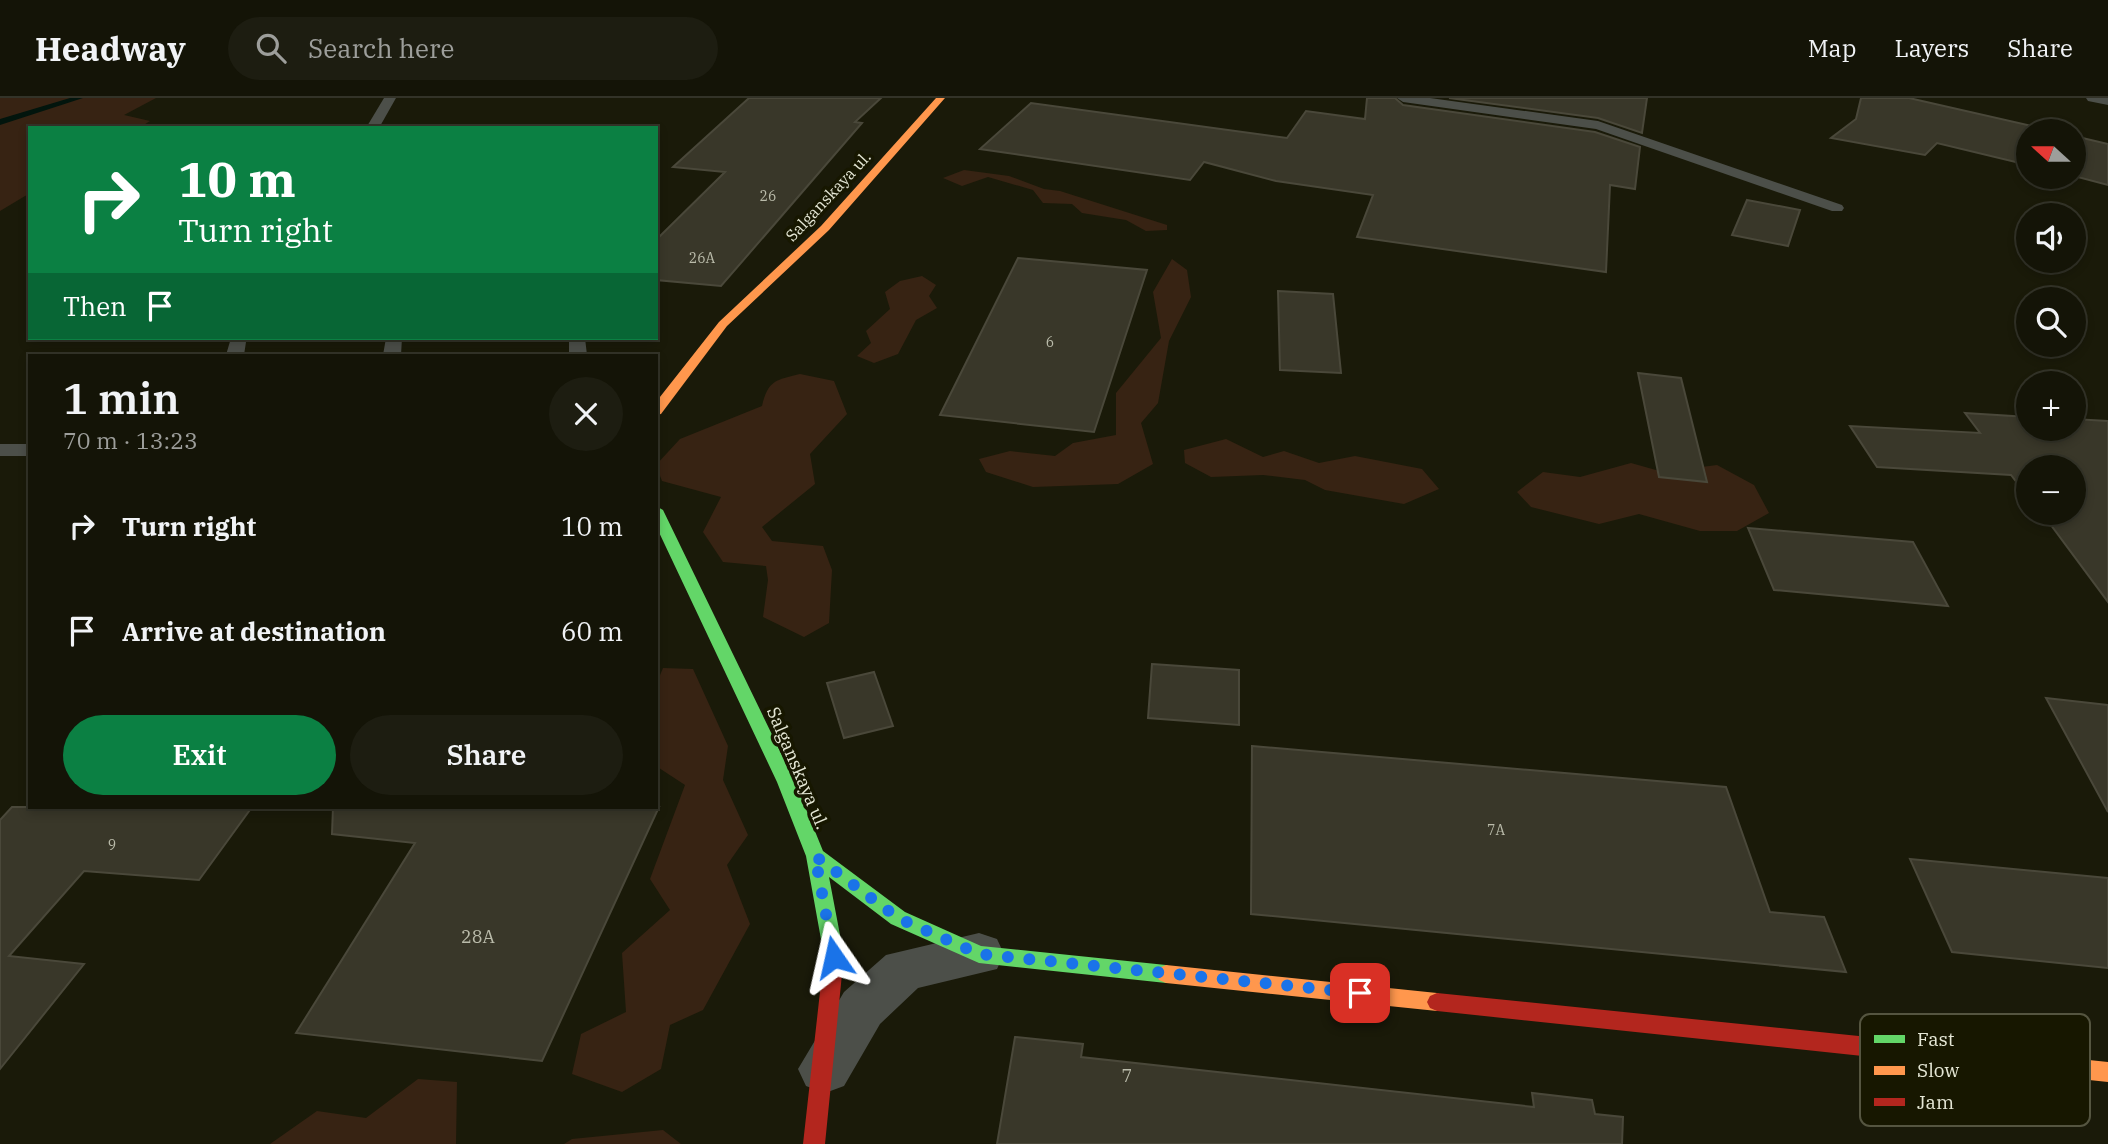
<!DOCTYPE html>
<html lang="en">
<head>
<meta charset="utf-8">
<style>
	:root { --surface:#141407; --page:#1d1d11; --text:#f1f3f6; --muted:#9d9e9b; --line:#333328; --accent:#0b8043 }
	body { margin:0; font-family:"IBM Plex Serif",serif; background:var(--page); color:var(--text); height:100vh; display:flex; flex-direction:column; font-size:26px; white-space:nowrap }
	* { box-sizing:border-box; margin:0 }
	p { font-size:23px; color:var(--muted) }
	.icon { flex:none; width:38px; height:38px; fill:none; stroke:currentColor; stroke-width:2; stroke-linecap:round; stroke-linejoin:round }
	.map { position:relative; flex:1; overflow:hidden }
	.side { position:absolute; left:28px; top:256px; width:630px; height:455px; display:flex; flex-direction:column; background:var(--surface); border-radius:0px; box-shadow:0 4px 10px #0003,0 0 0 2px var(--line) }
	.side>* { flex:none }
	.top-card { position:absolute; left:28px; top:28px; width:630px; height:214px; border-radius:0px; box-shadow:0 4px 10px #0003,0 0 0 2px var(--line); background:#0b8043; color:#fff; overflow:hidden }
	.needle { width:46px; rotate:291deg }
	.controls { position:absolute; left:2016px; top:21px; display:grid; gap:14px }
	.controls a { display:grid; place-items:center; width:70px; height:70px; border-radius:50%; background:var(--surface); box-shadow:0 4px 10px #0003,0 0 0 2px var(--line); font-size:35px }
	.pin { position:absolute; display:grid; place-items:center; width:60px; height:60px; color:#fff; margin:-30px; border-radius:14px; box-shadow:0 4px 10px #0006 }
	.me { position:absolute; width:77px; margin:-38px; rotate:349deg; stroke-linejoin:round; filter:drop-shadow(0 0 5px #0008) }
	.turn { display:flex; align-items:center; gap:24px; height:147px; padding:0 35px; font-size:32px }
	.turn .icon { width:91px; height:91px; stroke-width:2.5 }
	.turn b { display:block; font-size:49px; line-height:60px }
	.then { display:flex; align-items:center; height:66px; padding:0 35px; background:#0003; gap:14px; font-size:26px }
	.round { display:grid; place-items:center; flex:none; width:74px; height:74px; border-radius:37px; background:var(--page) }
	.head { display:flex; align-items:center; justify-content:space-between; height:119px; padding:0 35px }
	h1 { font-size:42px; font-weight:600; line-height:52px }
	.action { display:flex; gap:14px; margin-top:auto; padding:14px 35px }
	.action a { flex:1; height:80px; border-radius:42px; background:var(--accent); color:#fff; font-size:28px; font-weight:600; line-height:80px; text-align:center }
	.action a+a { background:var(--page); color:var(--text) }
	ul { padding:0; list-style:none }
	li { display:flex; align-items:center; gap:21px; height:105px; padding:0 35px }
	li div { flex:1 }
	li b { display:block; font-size:26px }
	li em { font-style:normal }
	header { display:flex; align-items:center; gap:42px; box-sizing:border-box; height:98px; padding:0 35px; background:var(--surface); border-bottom:2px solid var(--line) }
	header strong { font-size:33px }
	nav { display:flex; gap:38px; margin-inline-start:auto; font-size:24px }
	.search { width:490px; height:63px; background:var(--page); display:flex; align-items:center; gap:18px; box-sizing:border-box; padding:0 24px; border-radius:38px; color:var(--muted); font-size:26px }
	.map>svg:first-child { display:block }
	.green { fill:#372313 }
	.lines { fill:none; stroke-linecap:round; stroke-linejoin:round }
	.stream { fill:#02150d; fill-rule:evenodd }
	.building { fill:#393729; stroke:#4a483a; stroke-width:2 }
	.lane { fill:#4c4f49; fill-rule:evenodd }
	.street { fill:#4c4f49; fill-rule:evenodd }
	.fast { fill:#63d668; fill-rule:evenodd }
	.slow { fill:#ff974d; fill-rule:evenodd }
	.jam { fill:#b3261e; fill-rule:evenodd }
	.route { stroke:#1a73e8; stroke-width:12; stroke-dasharray:0 21.6 }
	.labels { text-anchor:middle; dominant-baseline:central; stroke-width:7; stroke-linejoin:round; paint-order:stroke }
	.number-label { font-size:14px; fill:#babbaa }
	.far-street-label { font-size:16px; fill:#e5e7d5; stroke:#171700 }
	.street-label { font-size:18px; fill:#e5e7d5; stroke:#171700 }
	.near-number-label { font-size:18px; fill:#babbaa }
	.key { fill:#171700; stroke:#555540; stroke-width:2 }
	.key-label { font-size:19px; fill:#e5e7d5 }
</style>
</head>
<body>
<header>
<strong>Headway</strong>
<div class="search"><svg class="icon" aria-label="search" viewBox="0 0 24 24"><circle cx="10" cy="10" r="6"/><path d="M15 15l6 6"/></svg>Search here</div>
<nav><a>Map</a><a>Layers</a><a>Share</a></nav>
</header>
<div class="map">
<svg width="2108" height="1046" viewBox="0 0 2108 1046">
	<rect width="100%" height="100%" fill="#1a1a09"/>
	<path class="green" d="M0,0H156L124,17L150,23L139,30H30V95L0,113Z
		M964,72L1009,78L1044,91L1060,93L1167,127V132L1146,133L1126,122L1082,115L1072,106L1043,105L1033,92L988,79L962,88L943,80Z
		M1172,161L1187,172L1191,199L1169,243L1158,305L1141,325L1153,366L1118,386L1033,389L986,374L979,361L1010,353L1055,358L1073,345L1116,337V295L1161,240L1153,194Z
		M922,178L936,187L929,198L937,210L916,222L898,256L874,265L857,258L871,245L866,233L890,211L885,194L900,183Z
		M800,276L834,283L847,316L810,356L815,386L762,429L772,443L823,448L832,472L829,525L804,539L763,519L768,482L766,468L723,464L703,434L721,399L662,383L656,367L680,341L762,308C768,282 776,282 800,276Z
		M1226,341L1263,359L1284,353L1319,365L1355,358L1422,371L1439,391L1404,406L1325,392L1305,382L1263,377L1211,379L1185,365L1184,352Z
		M1631,365L1663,374L1717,367L1754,387L1769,415L1737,433H1700L1639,416L1599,426L1531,409L1517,394L1543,374L1580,379Z
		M663,570L693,571L728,648L723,682L748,737L727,767L750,826L703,912L670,927L661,971L622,994L572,976L581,936L626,914L622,855L670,812L650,781L685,687L656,668V587Z
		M418,981L457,984L456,1046H270L317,1013L366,1020Z
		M663,1032L681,1046H564L572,1041Z"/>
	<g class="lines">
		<path class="stream" d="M70,0H83L0,27V21Z"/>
	</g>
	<path class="building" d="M749,0H881L855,24L862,25L721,188L656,182V142L725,74L673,69Z
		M1367,0H1395L1403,7L1595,34L1640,49L1635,91L1610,87L1606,174L1357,139L1373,97L1276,83L1204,64L1190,82L980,51L1031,5L1287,40L1306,13L1365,21Z
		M1449,0H1647L1642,35L1598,20Z
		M1861,0H1909L2054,33H2028V67L1937,45L1925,57L1831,40L1856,21Z
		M2074,38L2108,46V87L2074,78Z
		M1747,102L1800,112L1788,148L1732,137Z
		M1018,160L1147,172L1094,334L940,317Z
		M1278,193L1333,196L1341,275L1280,272Z
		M1638,275L1681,280L1707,384L1659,379Z
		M1965,315L2028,319V331H2074V321L2108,323V504L2042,415H2074V369H2028V399L2011,377L1877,369L1850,328L1980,335Z
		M1748,430L1913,444L1948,508L1774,492Z
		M1152,566L1239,572V627L1148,620Z
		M874,574L893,628L844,640L827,585Z
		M2046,600L2108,607V714Z
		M1252,648L1726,689L1770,814L1824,819L1846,874L1251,816Z
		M12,709H252L199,782L84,773L9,858L84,866L0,971V722Z
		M333,709H659L542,963L296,935L415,745L332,736Z
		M1910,761L2108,780V870L1952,854Z
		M1015,939L1083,946L1081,959L1534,1009L1532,995L1592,1002L1595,1016L1623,1019L1622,1046H997Z"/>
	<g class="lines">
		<path class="lane" d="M384,0H396L379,30H366Z
			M1397,0H1430L1598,23L1842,107L1844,110L1842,113H1832L1596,31L1403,4Z
			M2086,0H2108V7L2088,3Z
			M231,240H243L246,244L244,257H226Z
			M386,240H402L401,257H383Z
			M569,240H585L587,257H569Z
			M0,346H30V358H0Z"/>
		<path class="street" d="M979,835L997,841L1004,856L997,871L918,890L880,926L844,988L825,995L806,988L798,971L844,894L886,857Z"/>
		<path class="fast" d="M656,408L663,412L795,684L823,753L905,814L981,848L1166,867L1173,870L1176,876L1173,882L1166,885L979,865L891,826L829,779L844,858L839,882L832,885L825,882L822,876L824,858L806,758L777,684L656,428Z"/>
		<path class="slow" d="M936,0H945L829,132L727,228L661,316L656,317V304L719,224L821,128Z
			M1166,867L1437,895L1444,898L1447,904L1444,910L1437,913L1166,885L1159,882L1156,876L1159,870Z
			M1947,947L2108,964V984L1947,967L1939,964L1936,957L1939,950Z"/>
		<path class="jam" d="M832,867L839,870L842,876L825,1046H803L822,876L825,870Z
			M1437,895L1947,947L1955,950L1958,957L1955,964L1947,967L1437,913L1430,910L1427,904L1430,898Z"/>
	</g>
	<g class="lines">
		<path class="route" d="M834,859L815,758L898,820L979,856L1360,895"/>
	</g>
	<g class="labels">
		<g class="number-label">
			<text x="768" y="98">26</text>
			<text x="702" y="160">26А</text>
			<text x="1050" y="244">6</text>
			<text x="1496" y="732">7А</text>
			<text x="112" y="747">9</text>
		</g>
		<g class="far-street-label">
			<text transform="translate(828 98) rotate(-47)">Salganskaya ul.</text>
		</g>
		<g class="street-label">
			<text transform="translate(798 670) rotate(67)">Salganskaya ul.</text>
		</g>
		<g class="near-number-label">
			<text x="478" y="838">28А</text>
			<text x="1127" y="977">7</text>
		</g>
	</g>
	<rect x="1860" y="916" width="230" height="112" rx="10" class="key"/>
	<rect x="1874" y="937" width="31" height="8" fill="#63d668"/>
	<rect x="1874" y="968" width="31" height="9" fill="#ff974d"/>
	<rect x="1874" y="1000" width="31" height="8" fill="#b3261e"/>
	<g class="key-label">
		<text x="1917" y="948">Fast</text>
		<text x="1917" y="979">Slow</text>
		<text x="1917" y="1011">Jam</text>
	</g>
</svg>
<div class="controls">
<a><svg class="needle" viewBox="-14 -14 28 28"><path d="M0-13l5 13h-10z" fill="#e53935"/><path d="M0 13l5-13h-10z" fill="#9d9e9b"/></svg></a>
<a><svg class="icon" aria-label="sound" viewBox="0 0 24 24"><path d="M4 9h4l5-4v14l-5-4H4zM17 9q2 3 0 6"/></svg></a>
<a><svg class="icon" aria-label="search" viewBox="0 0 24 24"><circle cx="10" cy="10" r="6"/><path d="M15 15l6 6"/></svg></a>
<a>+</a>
<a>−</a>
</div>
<div class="pin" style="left:1360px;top:895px;background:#d93025"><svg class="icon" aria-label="arrive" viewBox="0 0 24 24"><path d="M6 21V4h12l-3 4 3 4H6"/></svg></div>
<svg class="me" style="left:834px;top:859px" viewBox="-20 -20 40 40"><path d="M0-17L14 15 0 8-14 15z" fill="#1a73e8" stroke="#fff" stroke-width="4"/></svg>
<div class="top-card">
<div class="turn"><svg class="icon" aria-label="right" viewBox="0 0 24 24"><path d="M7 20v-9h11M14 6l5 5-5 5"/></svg><div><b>10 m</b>Turn right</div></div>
<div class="then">Then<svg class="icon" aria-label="arrive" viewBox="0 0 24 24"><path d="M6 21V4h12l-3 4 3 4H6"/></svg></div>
</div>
<section class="side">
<div class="head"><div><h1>1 min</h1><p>70 m · 13:23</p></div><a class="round"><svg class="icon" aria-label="close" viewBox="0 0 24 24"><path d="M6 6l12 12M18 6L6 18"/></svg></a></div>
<ul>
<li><svg class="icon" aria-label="right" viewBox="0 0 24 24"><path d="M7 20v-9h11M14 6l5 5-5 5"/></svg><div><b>Turn right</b></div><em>10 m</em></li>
<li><svg class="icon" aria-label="arrive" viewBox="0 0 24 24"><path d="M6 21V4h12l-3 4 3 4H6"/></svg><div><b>Arrive at destination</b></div><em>60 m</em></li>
</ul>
<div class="action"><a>Exit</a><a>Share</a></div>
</section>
</div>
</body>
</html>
